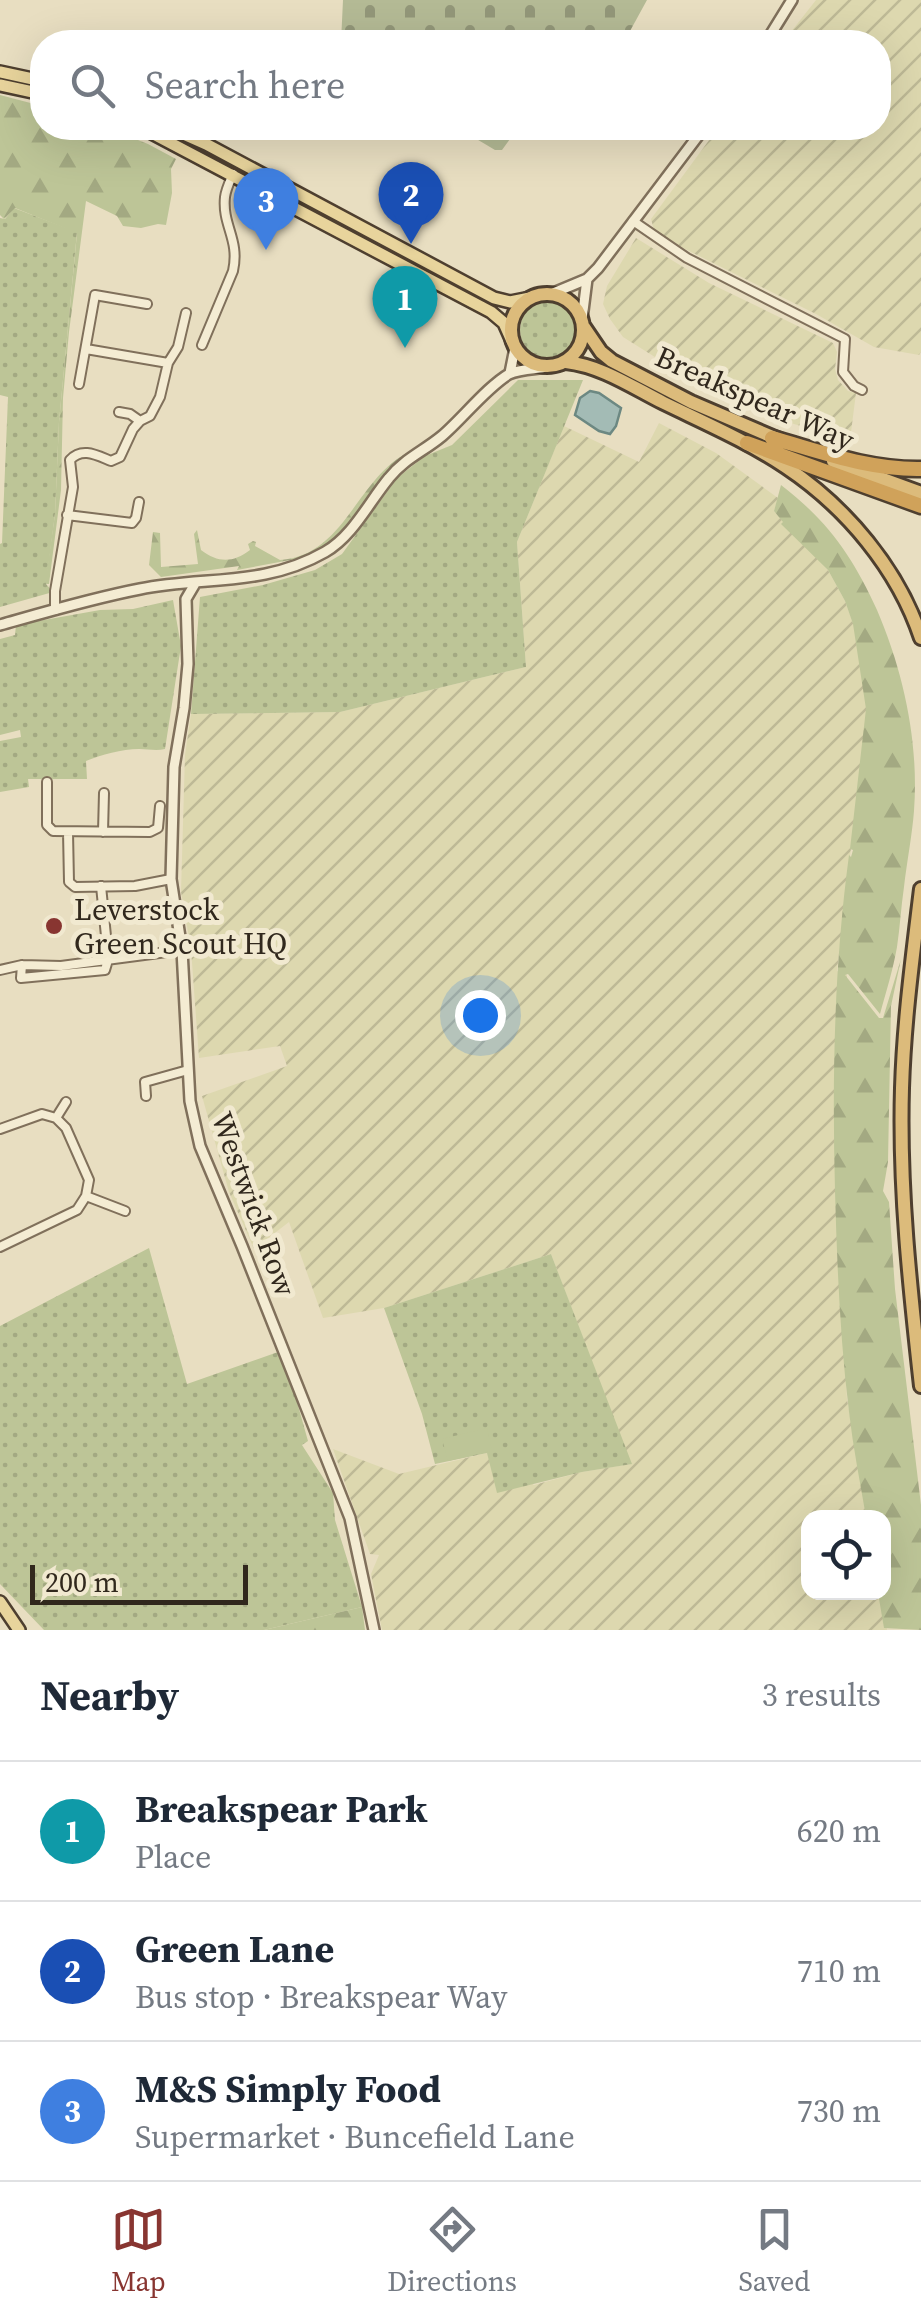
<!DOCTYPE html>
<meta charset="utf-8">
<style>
:root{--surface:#fff;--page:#f6f6f7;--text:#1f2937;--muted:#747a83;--line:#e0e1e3;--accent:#883531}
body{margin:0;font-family:"Source Serif 4",serif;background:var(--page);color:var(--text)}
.controls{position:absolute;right:30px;bottom:30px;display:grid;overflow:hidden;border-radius:20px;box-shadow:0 10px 40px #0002}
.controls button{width:90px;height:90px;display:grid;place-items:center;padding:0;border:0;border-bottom:2px solid var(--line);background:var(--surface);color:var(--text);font:50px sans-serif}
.scale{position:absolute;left:30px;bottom:25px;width:218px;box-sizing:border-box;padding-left:10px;border:5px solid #31281d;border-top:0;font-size:28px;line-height:35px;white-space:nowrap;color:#31281d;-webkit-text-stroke:8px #f1e9d0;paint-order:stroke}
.you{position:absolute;left:480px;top:1015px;width:35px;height:35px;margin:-25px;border:8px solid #fff;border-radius:50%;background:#1a73e8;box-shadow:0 0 0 15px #1a73e833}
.badge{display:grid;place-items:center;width:65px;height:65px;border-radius:50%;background:var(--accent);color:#fff;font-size:32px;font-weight:700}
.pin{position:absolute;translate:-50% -82px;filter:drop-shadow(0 2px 5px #0008)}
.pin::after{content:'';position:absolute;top:52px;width:35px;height:30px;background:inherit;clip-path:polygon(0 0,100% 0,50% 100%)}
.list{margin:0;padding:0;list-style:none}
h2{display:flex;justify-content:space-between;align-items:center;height:130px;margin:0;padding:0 40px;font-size:42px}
h2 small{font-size:32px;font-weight:400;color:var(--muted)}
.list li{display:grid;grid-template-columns:65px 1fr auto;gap:30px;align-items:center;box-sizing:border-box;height:140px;padding:0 40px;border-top:2px solid var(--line)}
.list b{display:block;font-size:38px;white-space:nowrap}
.list p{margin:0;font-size:32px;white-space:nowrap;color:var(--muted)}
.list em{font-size:32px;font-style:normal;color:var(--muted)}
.icon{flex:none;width:55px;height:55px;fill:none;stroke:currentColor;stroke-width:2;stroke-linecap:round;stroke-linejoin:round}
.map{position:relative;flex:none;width:921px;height:1630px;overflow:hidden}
.search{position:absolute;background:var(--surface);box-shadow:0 10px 40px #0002;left:30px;right:30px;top:30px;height:110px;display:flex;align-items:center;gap:25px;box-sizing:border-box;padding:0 35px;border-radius:40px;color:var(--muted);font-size:38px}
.sheet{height:550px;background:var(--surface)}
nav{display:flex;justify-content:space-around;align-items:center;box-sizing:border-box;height:140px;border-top:2px solid var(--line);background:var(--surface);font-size:28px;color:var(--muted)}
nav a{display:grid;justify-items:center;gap:5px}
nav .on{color:var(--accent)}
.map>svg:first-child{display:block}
.farmland{fill:url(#farmland-furrows)}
.green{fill:url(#green-dots)}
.forest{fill:url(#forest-firs)}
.cemetery{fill:url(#cemetery-stones)}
.pitch{fill:#bdc597}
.water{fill:#a3bbb5;stroke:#6c8882;stroke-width:2.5}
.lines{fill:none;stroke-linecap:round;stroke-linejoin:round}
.minor-casing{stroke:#80705b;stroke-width:12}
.tertiary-casing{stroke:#80705b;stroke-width:14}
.primary-casing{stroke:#4e3f2f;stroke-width:16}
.trunk-casing{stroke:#4e3f2f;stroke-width:18}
.motorway-casing{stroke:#4e3f2f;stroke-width:19}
.minor{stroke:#f4ecd3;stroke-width:8}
.tertiary{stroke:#f4ecd3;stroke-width:9}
.primary{stroke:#e8d49c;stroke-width:11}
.trunk{stroke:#dcbb7b;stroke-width:12}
.motorway{stroke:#d0a25a;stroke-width:14}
.poi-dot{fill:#883531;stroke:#f1e9d0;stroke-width:4}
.labels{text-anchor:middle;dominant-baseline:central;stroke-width:10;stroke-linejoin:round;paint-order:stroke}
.street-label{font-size:30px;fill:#31281d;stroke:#f1e9d0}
.poi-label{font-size:30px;fill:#31281d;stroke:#f1e9d0;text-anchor:start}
</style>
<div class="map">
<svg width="921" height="1630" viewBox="0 0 921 1630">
<defs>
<pattern id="farmland-furrows" width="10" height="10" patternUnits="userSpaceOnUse" patternTransform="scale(2.5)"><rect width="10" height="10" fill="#ddd8af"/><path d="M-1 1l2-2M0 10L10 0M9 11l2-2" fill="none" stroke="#beb996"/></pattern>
<pattern id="green-dots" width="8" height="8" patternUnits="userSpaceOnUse" patternTransform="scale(2.5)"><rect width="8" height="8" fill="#bdc597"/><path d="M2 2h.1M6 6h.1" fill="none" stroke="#a3a982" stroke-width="1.8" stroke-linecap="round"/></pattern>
<pattern id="forest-firs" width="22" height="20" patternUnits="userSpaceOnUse" patternTransform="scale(2.5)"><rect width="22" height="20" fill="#bdc597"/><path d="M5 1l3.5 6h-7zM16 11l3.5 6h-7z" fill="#a3a982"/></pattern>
<pattern id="cemetery-stones" width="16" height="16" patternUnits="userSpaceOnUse" patternTransform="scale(2.5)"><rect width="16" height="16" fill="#b4ba95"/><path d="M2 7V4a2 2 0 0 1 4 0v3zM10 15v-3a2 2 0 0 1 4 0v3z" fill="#939779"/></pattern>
</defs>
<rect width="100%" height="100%" fill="#e8dec1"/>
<path class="farmland" d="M 816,0 L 921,0 L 921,352 L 919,355 L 874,347 L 816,314 L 683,248 L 654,230 L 651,219 L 718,128 L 878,128 L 878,42 L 783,42 Z
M 636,238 L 709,283 L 833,343 L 837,352 L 835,369 L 838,380 L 848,391 L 856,393 L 850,440 L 780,420 L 682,374 L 623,337 L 610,319 L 603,304 L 607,286 Z
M 659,423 L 716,453 L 778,498 L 774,511 L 828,570 L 845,601 L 857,634 L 868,699 L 837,971 L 847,975 L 835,1176 L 847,1399 L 867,1517 L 808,1518 L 808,1592 L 881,1593 L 887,1630 L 382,1630 L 371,1574 L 379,1555 L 370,1554 L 333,1449 L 399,1474 L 487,1453 L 534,1485 L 582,1472 L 631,1464 L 551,1254 L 384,1308 L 323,1318 L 289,1222 L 254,1249 L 229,1192 L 202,1096 L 287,1066 L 280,1046 L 199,1058 L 191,949 L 181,892 L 185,755 L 191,714 L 340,712 L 526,667 L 517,542 L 564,426 L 639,462 Z"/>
<path class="green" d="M 258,178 L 486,298 L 483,302 L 256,181 Z
M 14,208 L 77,232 L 59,422 L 55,514 L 46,584 L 53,592 L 0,607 L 0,544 L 2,543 L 8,397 L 0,395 L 0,218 L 5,219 Z
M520 330a29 29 0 1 1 58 0a29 29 0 1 1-58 0Z
M 518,380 L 583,380 L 517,542 L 526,667 L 340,712 L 191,714 L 200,597 L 263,585 L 315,570 L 342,554 L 397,478 L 425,456 L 452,445 Z
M 173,600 L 181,646 L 165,749 C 156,751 148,749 139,749 C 122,749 101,755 86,761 L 87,779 L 28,779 L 29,787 L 0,792 L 0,741 L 21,737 L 20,730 L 0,735 L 0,639 L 15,635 L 16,625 L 100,610 L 133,609 Z
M 149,1248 L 187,1384 L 278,1352 L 288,1370 L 308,1441 L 302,1445 L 333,1493 L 335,1520 L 362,1607 L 264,1630 L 44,1630 L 0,1584 L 0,1326 Z
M 551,1254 L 632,1464 L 582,1472 L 497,1493 L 487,1453 L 435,1464 L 422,1414 L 384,1308 Z"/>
<path class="forest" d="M 0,95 L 42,106 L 42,128 L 108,128 L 148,144 L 176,159 L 171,169 L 172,193 L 166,225 L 158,224 L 141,228 L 123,226 L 117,216 L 86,201 L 69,332 L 63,398 L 61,490 L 49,584 L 46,584 L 46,578 L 55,514 L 59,422 L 77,233 L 15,208 L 4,219 L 0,215 Z
M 409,452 L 385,477 L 350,527 L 331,544 L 312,556 L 237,570 L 239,566 L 161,577 L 149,565 L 153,532 L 160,533 L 161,567 L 198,564 L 194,534 L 197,530 L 201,550 C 218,563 233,563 250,550 L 248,544 L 253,541 L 256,542 L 255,546 L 280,560 C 345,556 357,477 409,452 Z
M 781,485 C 828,521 853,557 877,610 C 904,673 919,743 914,811 C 912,836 907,861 904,887 C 901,907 900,927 897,947 C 893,970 886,992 880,1014 L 848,974 L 845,975 L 879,1018 L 883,1018 L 901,959 L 891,1006 L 888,1162 L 883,1191 L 889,1202 L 895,1289 L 921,1505 L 921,1630 L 884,1628 L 878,1593 L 884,1592 L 884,1518 L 866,1517 C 860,1482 853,1447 849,1412 C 840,1339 837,1264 835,1191 C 832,1078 834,967 849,855 L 851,857 L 853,850 L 850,849 L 866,709 L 853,624 L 845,601 L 828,570 L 781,524 L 783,522 L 774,511 Z
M 362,1607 L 365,1630 L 264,1630 Z"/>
<path class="cemetery" d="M 343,0 L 647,0 L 624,42 L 341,42 Z
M 458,128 L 518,128 L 502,150 L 495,150 Z"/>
<path class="pitch" d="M 487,1428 L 492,1451 L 448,1461 L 442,1439 Z"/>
<path class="water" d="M 590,391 L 599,393 L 621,408 L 616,426 L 610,434 L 599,431 L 575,415 L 580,398 Z"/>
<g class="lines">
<g class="minor-casing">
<path id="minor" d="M 633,221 L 687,258 L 845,339 L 843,372 L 854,386 L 862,390
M 202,345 L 233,271 C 240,239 222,226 225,197 C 226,189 230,181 233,174
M 86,349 L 168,363
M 79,384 L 95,295 L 147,304
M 119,412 L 130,414 L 140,421
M 67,515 L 132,523 L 136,518 L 139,502
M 55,610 L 55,591 L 73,487 L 70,460 C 82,447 96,455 111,461 L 120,457 L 133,429 L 140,421 L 150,416 L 160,397 L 168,363 L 178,347 L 186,313
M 47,782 L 47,825 L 53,831 L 150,832 L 158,828 L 160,806
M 68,832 L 69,882 L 75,887 L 135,886 L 171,879
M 103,832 L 104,793
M 101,886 L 107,946
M 22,965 L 21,978 L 105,970 L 108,960
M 0,970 L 22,965 L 61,966 L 182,950
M 146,1096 L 145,1082 L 188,1070
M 56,1118 L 66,1102
M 0,1129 L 42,1114 L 56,1118 L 66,1128 L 89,1180 L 86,1196 L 77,1210 L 0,1247
M 86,1196 L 125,1211"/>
</g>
<g class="tertiary-casing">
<path id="tertiary" d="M 766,42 L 792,0
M 551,294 L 587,279 L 598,268 L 704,128
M 582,319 L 587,279
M 510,373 L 515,348
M 196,582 L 186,599 L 188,664 L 184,708 L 174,767 L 171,879 L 182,950 L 190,1101 L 200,1146 L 242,1246 L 350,1518 L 374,1630
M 0,625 C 46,612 93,598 140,589 C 205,576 264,587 325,552 C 353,536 369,502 389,478 C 404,459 424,451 442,436 C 462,419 487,387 509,374 C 519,369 535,369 547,367"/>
</g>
<g class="primary-casing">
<path id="primary" d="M 0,72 L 42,81
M 0,85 L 42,94
M 142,128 L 491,312 L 504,323 L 512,341
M 170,128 L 206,144 L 494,298 L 510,302 L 530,298
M 0,1602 L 19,1630"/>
</g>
<g class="trunk-casing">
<path id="trunk" d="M511 330a36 36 0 1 1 72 0a36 36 0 1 1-72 0Z
M 584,327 L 601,352 L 612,361 L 691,402 L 782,441
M 566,362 C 602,366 632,387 664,403 C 705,423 747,441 786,467 C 846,507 898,569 921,638
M 833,461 L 921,493
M 921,889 C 913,955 904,1021 902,1088 C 899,1187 910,1288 921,1386"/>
</g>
<g class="motorway-casing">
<path id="motorway" d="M 772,438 C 822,452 869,470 921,469
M 747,443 L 921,506"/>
</g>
<use href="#minor" class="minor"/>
<use href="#tertiary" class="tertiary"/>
<use href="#primary" class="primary"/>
<use href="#trunk" class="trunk"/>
<use href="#motorway" class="motorway"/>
</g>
<circle class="poi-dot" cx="54" cy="926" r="10"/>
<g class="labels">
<g class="street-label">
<text transform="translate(755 398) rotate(24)">Breakspear Way</text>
<text transform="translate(254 1204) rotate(70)">Westwick Row</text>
</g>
<g class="poi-label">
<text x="74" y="909">Leverstock<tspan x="74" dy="34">Green Scout HQ</tspan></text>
</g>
</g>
</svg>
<div class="controls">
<button><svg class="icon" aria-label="locate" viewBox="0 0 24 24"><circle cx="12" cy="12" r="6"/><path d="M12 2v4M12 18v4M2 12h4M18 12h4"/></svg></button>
</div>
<div class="scale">200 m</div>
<div class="you"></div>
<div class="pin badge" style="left:405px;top:348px;background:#0f9aa8">1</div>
<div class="pin badge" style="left:411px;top:244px;background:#1a4fb4">2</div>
<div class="pin badge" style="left:266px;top:250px;background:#3f7fe0">3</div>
<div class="search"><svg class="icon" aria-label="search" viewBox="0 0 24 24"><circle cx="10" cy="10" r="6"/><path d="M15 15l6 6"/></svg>Search here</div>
</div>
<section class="sheet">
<h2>Nearby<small>3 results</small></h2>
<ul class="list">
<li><span class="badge" style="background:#0f9aa8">1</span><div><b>Breakspear Park</b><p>Place</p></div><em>620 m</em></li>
<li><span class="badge" style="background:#1a4fb4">2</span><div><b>Green Lane</b><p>Bus stop · Breakspear Way</p></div><em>710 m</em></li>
<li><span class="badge" style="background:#3f7fe0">3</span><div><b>M&amp;S Simply Food</b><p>Supermarket · Buncefield Lane</p></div><em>730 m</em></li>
</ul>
</section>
<nav>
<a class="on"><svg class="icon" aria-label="map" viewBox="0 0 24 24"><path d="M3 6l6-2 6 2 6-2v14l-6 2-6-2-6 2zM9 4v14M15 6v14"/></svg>Map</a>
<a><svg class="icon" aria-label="directions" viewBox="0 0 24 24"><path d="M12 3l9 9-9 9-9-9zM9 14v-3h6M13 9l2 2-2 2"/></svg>Directions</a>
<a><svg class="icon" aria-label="saved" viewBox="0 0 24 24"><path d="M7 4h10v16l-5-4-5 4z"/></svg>Saved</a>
</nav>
